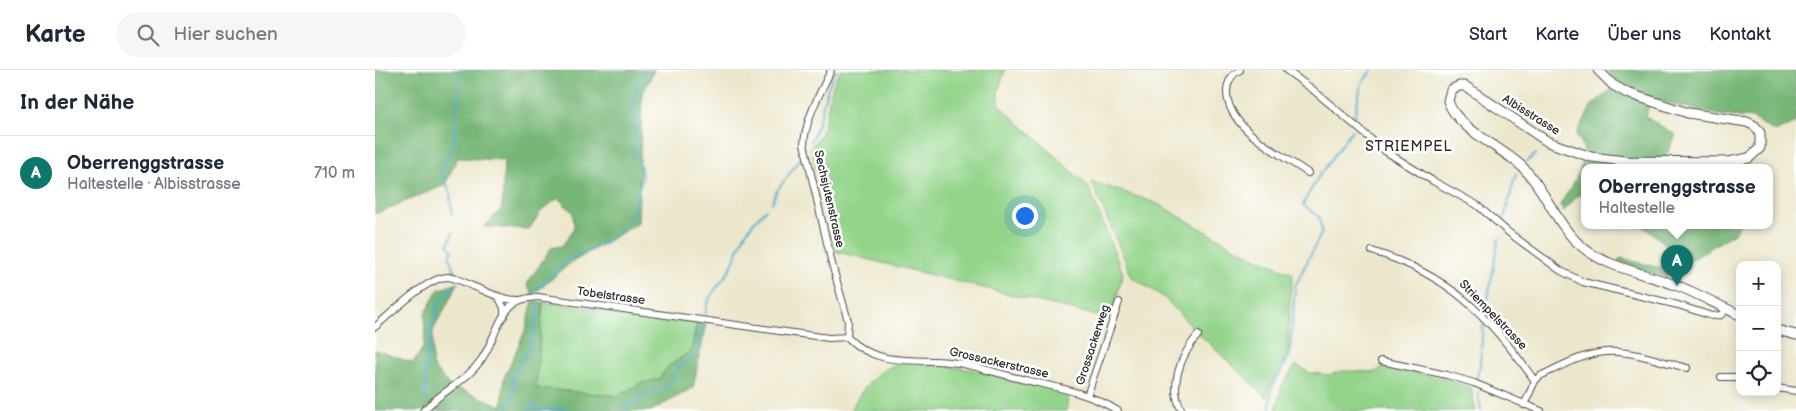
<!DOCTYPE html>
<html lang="de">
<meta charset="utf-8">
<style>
:root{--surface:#fff;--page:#f6f6f7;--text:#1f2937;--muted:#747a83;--line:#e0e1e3;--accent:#0f766e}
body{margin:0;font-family:"Balsamiq Sans",sans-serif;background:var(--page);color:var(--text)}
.controls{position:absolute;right:15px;bottom:15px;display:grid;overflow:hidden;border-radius:10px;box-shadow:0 2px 12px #0003}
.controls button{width:45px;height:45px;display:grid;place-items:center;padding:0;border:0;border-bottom:1px solid var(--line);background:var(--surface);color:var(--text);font:25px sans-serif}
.you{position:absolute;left:649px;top:145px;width:18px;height:18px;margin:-12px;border:4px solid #fff;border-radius:50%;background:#1a73e8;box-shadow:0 0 0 8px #1a73e833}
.badge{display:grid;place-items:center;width:32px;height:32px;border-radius:50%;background:var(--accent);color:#fff;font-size:16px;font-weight:700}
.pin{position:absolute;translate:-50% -41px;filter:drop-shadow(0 1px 2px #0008)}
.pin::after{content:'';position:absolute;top:26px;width:18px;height:15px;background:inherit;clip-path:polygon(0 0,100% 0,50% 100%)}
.popup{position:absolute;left:1206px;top:94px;width:192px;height:65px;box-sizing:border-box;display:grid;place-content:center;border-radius:10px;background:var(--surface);filter:drop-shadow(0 1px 4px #0005);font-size:16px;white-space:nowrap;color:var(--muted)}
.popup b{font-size:19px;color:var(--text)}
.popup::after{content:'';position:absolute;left:50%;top:100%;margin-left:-10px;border:10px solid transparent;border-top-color:var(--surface)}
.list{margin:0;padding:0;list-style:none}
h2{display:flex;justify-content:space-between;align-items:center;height:65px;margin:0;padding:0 20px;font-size:21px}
h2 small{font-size:16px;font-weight:400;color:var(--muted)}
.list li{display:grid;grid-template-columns:32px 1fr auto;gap:15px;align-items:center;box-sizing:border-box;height:75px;padding:0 20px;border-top:1px solid var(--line)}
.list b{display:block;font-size:19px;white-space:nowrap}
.list p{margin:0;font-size:16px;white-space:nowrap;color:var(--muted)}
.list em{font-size:16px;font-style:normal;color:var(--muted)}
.icon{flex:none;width:28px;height:28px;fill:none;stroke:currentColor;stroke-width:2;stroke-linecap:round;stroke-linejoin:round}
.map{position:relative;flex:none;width:1421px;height:341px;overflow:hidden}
header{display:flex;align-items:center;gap:30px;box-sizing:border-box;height:70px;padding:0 25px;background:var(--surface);border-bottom:1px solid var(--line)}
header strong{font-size:24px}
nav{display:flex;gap:28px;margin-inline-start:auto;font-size:18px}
.search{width:350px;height:45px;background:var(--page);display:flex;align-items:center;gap:12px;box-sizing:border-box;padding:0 18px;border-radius:28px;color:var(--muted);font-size:19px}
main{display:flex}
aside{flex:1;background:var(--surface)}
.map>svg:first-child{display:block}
.green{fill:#93d48a;stroke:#5f805a}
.forest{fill:#76b676;stroke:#507050}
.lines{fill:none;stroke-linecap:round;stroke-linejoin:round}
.stream{stroke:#50abce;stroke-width:2}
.minor-casing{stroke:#484743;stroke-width:8}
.secondary-casing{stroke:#484743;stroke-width:11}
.minor{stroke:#fff;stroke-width:6}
.secondary{stroke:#fff;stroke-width:9}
.labels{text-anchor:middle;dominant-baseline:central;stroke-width:5;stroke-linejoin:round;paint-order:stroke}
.street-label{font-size:12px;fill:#2b2b2b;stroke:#fff}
.neighbourhood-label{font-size:14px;letter-spacing:1px;fill:#2b2b2b;stroke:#fff}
</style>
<header>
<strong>Karte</strong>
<div class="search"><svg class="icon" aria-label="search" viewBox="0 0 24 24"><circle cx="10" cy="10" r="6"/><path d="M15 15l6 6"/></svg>Hier suchen</div>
<nav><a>Start</a><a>Karte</a><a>Über uns</a><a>Kontakt</a></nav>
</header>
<main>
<aside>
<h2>In der Nähe<small></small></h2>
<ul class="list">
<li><span class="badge">A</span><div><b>Oberrenggstrasse</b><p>Haltestelle · Albisstrasse</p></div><em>710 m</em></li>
</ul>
</aside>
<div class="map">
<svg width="1421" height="341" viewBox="0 0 1421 341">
<rect width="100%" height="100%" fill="#fff"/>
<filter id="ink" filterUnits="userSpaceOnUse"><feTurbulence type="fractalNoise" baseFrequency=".02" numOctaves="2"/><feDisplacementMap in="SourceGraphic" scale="10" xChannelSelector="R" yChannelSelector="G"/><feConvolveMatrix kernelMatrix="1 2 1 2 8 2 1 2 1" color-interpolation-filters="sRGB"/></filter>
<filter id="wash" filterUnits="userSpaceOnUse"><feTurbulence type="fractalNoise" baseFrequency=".0096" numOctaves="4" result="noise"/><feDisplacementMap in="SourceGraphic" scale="20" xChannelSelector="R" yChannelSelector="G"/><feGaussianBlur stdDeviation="1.12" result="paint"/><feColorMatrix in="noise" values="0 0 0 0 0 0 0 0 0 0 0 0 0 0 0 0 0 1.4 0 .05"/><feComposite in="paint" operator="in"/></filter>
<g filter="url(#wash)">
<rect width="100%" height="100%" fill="#ece7cc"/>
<path class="green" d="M 466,0 L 630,0 L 623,22 L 625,36 L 713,116 L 748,204 L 735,249 L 459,181 L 436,78 C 440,72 446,65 448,58 C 454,38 454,17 466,0 Z
M 719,112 L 781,133 L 860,178 L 918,204 L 915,226 L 913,284 L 894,318 L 891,327 L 815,255 L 790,228 L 757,207 L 717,113 Z
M 168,232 L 322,253 L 316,281 L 293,297 L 284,309 L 266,313 L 243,326 L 160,318 Z
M 531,292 C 587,294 640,310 694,324 L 691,341 L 476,341 C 486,318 505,296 531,292 Z
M 921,295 L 935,303 L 955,305 L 967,301 L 1000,302 L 1009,297 L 1067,308 L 1096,318 L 1101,341 L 901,341 L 907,316 Z"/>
<path class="forest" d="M 0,0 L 279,0 L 267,25 L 263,153 L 194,194 L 158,225 L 152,214 L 176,178 L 187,176 L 199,159 L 198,143 L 183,128 L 167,140 L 154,159 L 109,157 L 127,138 L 129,90 L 82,88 L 70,115 L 0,144 Z
M 1232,0 L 1421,0 L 1421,52 L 1400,62 L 1377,48 L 1344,45 L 1275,29 L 1271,47 L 1301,65 L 1286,96 L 1315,97 L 1210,97 L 1209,128 L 1204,124 L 1189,141 L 1185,135 C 1196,116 1221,85 1201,65 L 1217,35 L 1244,13 Z
M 1266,155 L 1365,155 L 1359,163 L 1290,207 L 1242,191 L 1246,188 L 1285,198 L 1299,180 Z
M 83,213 L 58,261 L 57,296 L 74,315 L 127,336 L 129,308 L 150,261 L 158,231 L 168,232 L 161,318 L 243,326 L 266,313 L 284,309 L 293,297 L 316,281 L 322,253 L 331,254 L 318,318 L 276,341 L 0,341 L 0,280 L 38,293 L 49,276 L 50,244 L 63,220 Z"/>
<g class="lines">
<path class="stream" d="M 979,51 C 979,46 985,18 987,13 C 990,8 994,5 997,0
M 436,71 C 448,49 448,20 462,0
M 1150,93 L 1161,84
M 948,101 L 977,60
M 397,133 L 401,122 L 428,85
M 77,145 L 75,122 L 66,100 L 79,73 L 85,5 L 83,0
M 1128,153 L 1141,103
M 78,163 L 73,174 L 77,181 L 74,186 L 80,204
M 161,220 L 192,189 L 230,173 L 254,152 L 267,109 L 266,97 L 258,83 L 261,63 L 260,21 L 271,0
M 1110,244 L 1124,168
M 330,245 C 333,222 345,217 355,199 C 362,187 365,170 373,160 C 378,152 385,146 391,139
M 1101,310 L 1105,295 L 1108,255
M 1103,322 L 1106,341
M 51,330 L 51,292 C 55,286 56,263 55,255 L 61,248 L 63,233 L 80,215
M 895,340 L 896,319 L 915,285 L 920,216 L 947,162 L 944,147 L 928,135 L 931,128 L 946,103
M 133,341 L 132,333 L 137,330 L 139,314 L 136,307 C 154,287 160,261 164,234
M 153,341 L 158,335 L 166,340 L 191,338 L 194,341
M 210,341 L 225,341
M 249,341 L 255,333 L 265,331 L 267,324 L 277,323 L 278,321 L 288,321 C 293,314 297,307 302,300 C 307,293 320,287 327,278 L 322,267 L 328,262 L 329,255"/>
</g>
</g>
<g filter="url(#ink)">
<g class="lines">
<g class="minor-casing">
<path id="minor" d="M 456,0 C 445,24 431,47 429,74 L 457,194 L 473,251 L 472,267
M 865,0 C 857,4 852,12 852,22 C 852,59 906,84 933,103
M 911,0 L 937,19 L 1010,81 L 1058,111 L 1102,135 L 1133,162 L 1186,201 L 1208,212 L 1303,235 L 1337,246 L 1346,245 L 1351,239
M 997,181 C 1075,205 1114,246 1160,311
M 123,226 L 129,238 L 129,246
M 0,257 C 17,243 52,207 73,207 C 81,208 89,212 95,215 C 111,221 126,230 143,230
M 472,267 C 503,299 543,287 583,293 C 604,297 626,304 646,309 C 679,317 714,322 743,341
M 1006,291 L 1072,305 L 1099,313 L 1166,341
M 1346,307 L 1365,307
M 1402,318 L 1421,321
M 712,326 L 744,232
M 1149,335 L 1160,311 L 1165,306 C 1186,296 1208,284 1231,282 C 1257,280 1287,292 1312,298
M 48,341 C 65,322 91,312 106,290 C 118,274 122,249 137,235 C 144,229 153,228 163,227 L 454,268 L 472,267
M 807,341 C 793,316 806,285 823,265"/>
</g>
<g class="secondary-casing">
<path id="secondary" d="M 1223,0 L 1238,15 L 1252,23 L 1313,43 L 1372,52 L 1380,56 L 1385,63 L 1385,78 L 1374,88 L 1353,92 L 1250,91 L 1216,87 L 1173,72 L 1090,16 L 1084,16 L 1076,20 L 1073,31 C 1081,57 1123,76 1143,93 C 1169,115 1179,152 1205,175 C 1230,198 1271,203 1303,216 C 1324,224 1344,236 1365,245
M 1402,260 L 1421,265"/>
</g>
<use href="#minor" class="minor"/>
<use href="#secondary" class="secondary"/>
</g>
</g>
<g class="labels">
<g class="street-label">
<text transform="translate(1156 45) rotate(32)">Albisstrasse</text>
<text transform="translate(454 129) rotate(77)">Sechsjutenstrasse</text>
<text transform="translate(236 226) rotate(8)">Tobelstrasse</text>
<text transform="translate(1118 245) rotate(46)">Striempelstrasse</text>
<text transform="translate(718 275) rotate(-72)">Grossackerweg</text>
<text transform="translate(624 293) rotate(13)">Grossackerstrasse</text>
</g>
<g class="neighbourhood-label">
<text x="1034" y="76">STRIEMPEL</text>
</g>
</g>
</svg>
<div class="controls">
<button>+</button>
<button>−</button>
<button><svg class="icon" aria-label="locate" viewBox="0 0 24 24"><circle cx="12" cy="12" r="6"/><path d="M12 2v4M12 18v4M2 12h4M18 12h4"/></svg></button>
</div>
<div class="you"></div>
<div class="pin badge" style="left:1302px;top:216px">A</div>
<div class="popup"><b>Oberrenggstrasse</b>Haltestelle</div>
</div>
</main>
